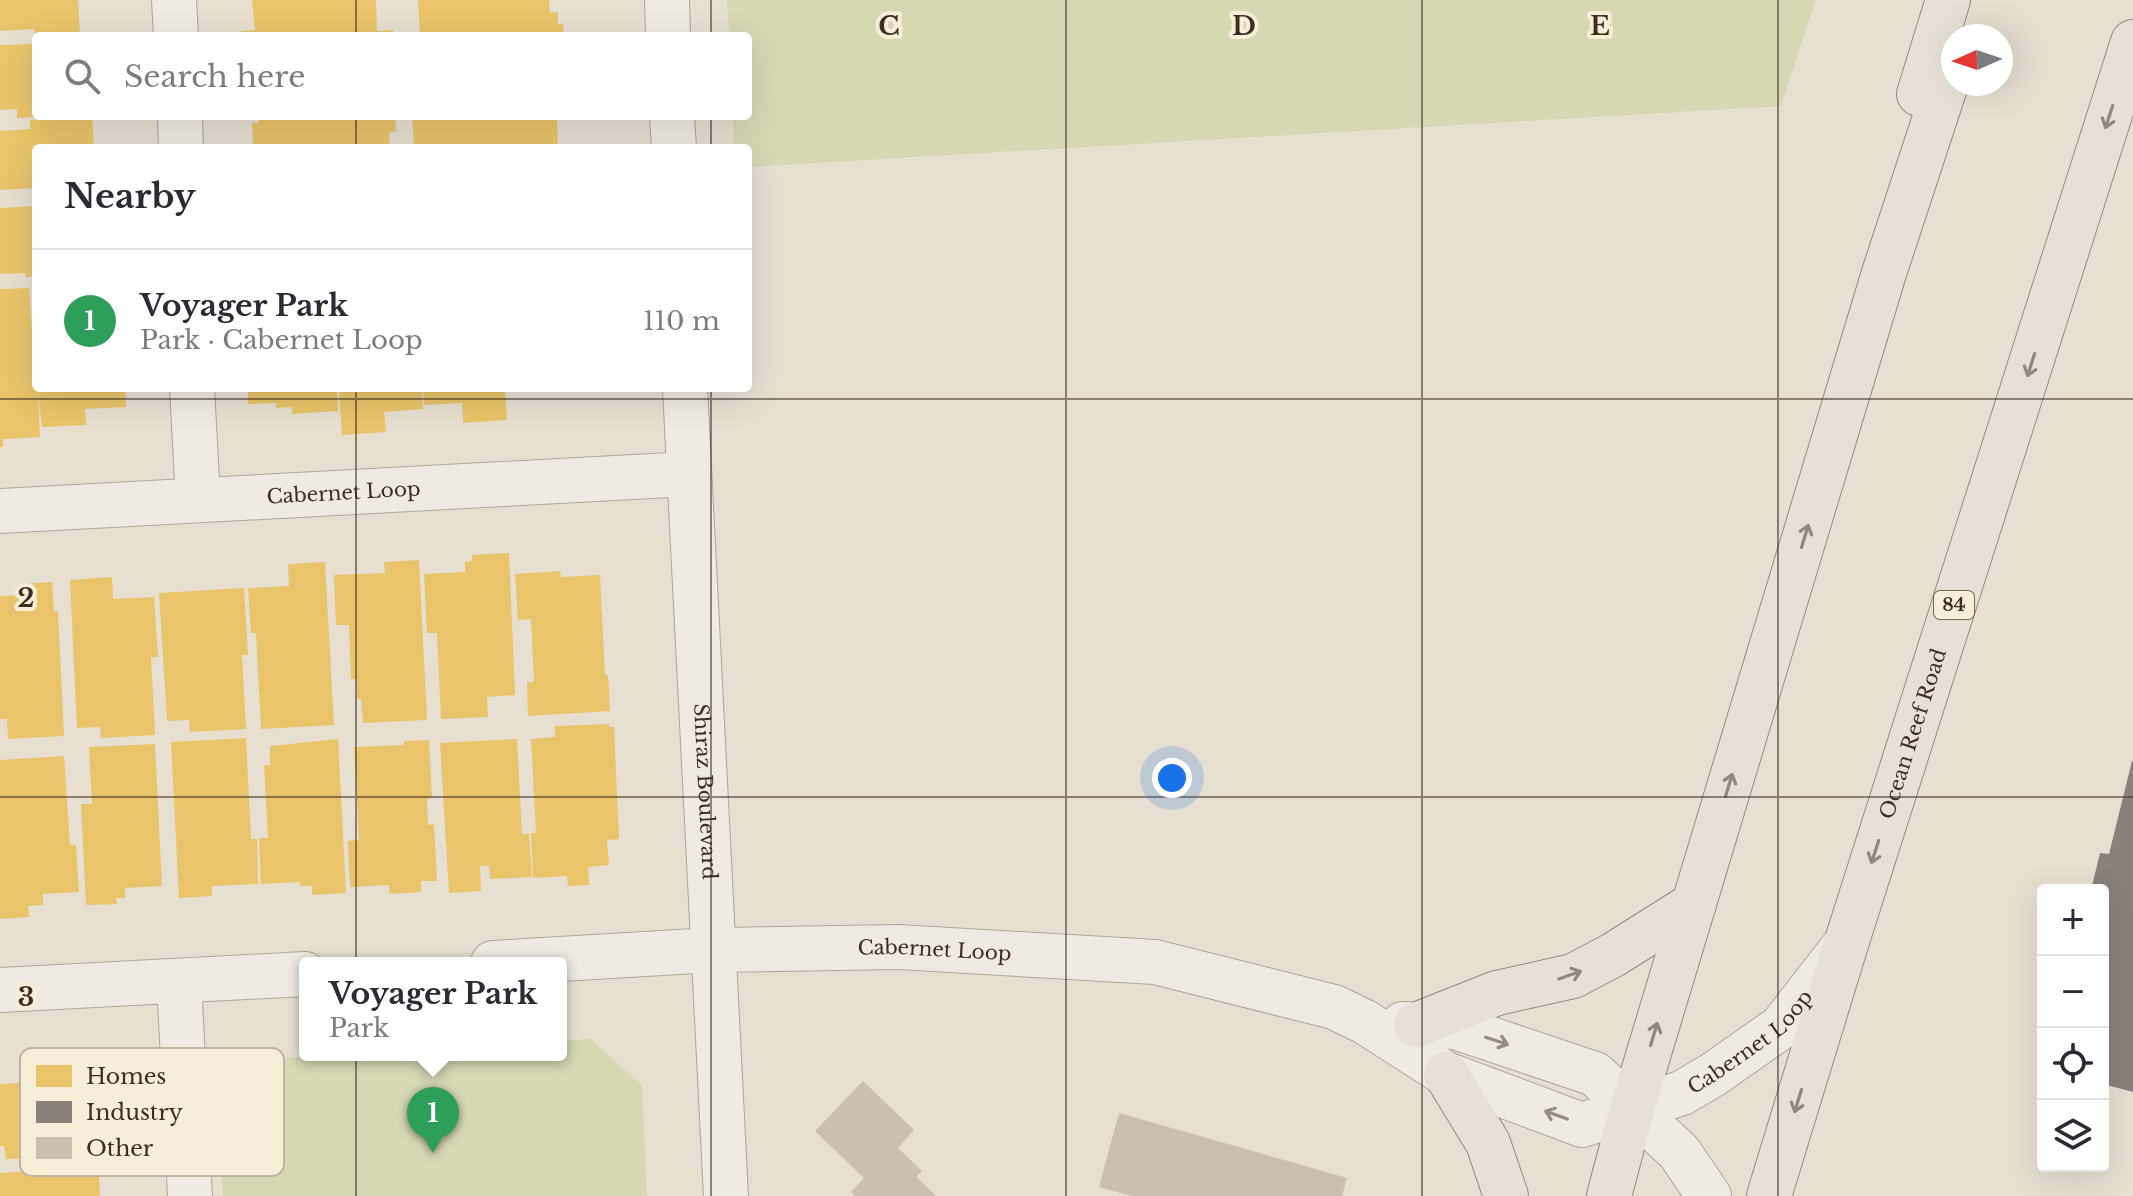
<!DOCTYPE html>
<meta charset="utf-8">
<style>
:root{--surface:#fff;--page:#f2f2f3;--text:#2b2b33;--muted:#7c7c81;--line:#e1e1e2;--accent:#b45309}
body{margin:0;font-family:"Libre Baskerville",serif;background:var(--page);color:var(--text)}
.controls{position:absolute;right:24px;bottom:24px;display:grid;overflow:hidden;border-radius:8px;box-shadow:0 8px 32px #0002}
.controls button{width:72px;height:72px;display:grid;place-items:center;padding:0;border:0;border-bottom:2px solid var(--line);background:var(--surface);color:var(--text);font:40px sans-serif}
.compass{position:absolute;left:1941px;top:24px;width:72px;height:72px;border-radius:50%;background:var(--surface);box-shadow:0 8px 32px #0002;rotate:267deg}
.you{position:absolute;left:1172px;top:778px;width:28px;height:28px;margin:-20px;border:6px solid #fff;border-radius:50%;background:#1a73e8;box-shadow:0 0 0 12px #1a73e833}
.badge{display:grid;place-items:center;width:52px;height:52px;border-radius:50%;background:var(--accent);color:#fff;font-size:26px;font-weight:700}
.pin{position:absolute;translate:-50% -66px;filter:drop-shadow(0 2px 4px #0008)}
.pin::after{content:'';position:absolute;top:42px;width:28px;height:24px;background:inherit;clip-path:polygon(0 0,100% 0,50% 100%)}
.popup{position:absolute;left:299px;top:957px;width:268px;height:104px;box-sizing:border-box;display:grid;place-content:center;border-radius:8px;background:var(--surface);filter:drop-shadow(0 2px 6px #0005);font-size:26px;white-space:nowrap;color:var(--muted)}
.popup b{font-size:30px;color:var(--text)}
.popup::after{content:'';position:absolute;left:50%;top:100%;margin-left:-16px;border:16px solid transparent;border-top-color:var(--surface)}
.list{margin:0;padding:0;list-style:none}
h2{display:flex;justify-content:space-between;align-items:center;height:104px;margin:0;padding:0 32px;font-size:34px}
h2 small{font-size:26px;font-weight:400;color:var(--muted)}
.list li{display:grid;grid-template-columns:52px 1fr auto;gap:24px;align-items:center;box-sizing:border-box;height:144px;padding:0 32px;border-top:2px solid var(--line)}
.list b{display:block;font-size:30px;white-space:nowrap}
.list p{margin:0;font-size:26px;white-space:nowrap;color:var(--muted)}
.list em{font-size:26px;font-style:normal;color:var(--muted)}
.icon{flex:none;width:44px;height:44px;fill:none;stroke:currentColor;stroke-width:2;stroke-linecap:round;stroke-linejoin:round}
.map{position:relative;flex:none;width:2133px;height:1196px;overflow:hidden}
.search{position:absolute;background:var(--surface);box-shadow:0 8px 32px #0002;left:32px;top:32px;width:720px;height:88px;display:flex;align-items:center;gap:20px;box-sizing:border-box;padding:0 28px;border-radius:8px;color:var(--muted);font-size:30px}
.panel{position:absolute;background:var(--surface);box-shadow:0 8px 32px #0002;left:32px;top:144px;width:720px;height:248px;border-radius:8px}
.map>svg:first-child{display:block}
.green{fill:#d6d7b3}
.homes{fill:#e9c46a}
.industry{fill:#8a817c}
.building{fill:#cbbfb2}
.lines{fill:none;stroke-linecap:round;stroke-linejoin:round}
.minor-casing{stroke:#ada599;stroke-width:46}
.primary-casing{stroke:#928b80;stroke-width:46}
.minor{stroke:#efebe3;stroke-width:44}
.primary{stroke:#e6e1d4;stroke-width:44}
.oneway{stroke:#92887a}
.oneway2{stroke:#968c82}
.grid{fill:none;stroke:#3d2e20;stroke-width:2;stroke-opacity:0.55}
.labels{text-anchor:middle;dominant-baseline:central;stroke-width:8;stroke-linejoin:round;paint-order:stroke}
.shield{fill:#f7eed8;stroke:#756857;stroke-width:2}
.shield-label{font-size:18px;font-weight:bold;fill:#3d2e20}
.street-label{font-size:20px;fill:#3d2e20;stroke:#f7eed8}
.key{fill:#f7eed8;stroke:#bfb4a1;stroke-width:2}
.key-label{font-size:22px;fill:#3d2e20}
.grid-label{font-size:26px;text-anchor:middle;font-weight:bold;fill:#3d2e20;stroke:#f7eed8;stroke-width:8;stroke-linejoin:round;paint-order:stroke}
</style>
<div class="map">
<svg width="2133" height="1196" viewBox="0 0 2133 1196">
<rect width="100%" height="100%" fill="#e7e0d1"/>
<path class="green" d="M 727,0 L 1816,0 L 1781,106 L 748,167 L 748,148 L 734,148 L 733,116 L 748,116 L 748,36 L 729,36 Z
M 591,1039 L 642,1085 L 647,1196 L 223,1196 L 218,1109 L 260,1059 L 331,1055 L 561,1055 L 561,1041 Z"/>
<path class="homes" d="M 0,0 L 78,0 L 80,34 L 35,36 L 34,29 L 0,31 Z
M 252,0 L 376,0 L 377,31 L 393,30 L 394,36 L 241,36 L 241,31 L 255,30 Z
M 418,0 L 549,0 L 550,13 L 558,12 L 558,24 L 563,24 L 564,36 L 420,36 Z
M 36,44 L 36,117 L 17,118 L 17,109 L 0,110 L 0,45 Z
M 258,116 L 395,116 L 396,131 L 389,133 L 390,148 L 253,148 L 252,123 L 259,123 Z
M 412,116 L 566,116 L 566,118 L 557,119 L 558,148 L 414,148 Z
M 92,117 L 94,147 L 36,148 L 36,188 L 0,190 L 0,131 L 30,129 L 30,120 Z
M 36,206 L 36,276 L 26,277 L 25,273 L 0,274 L 0,208 Z
M 29,288 L 36,388 L 125,388 L 126,407 L 85,409 L 86,425 L 42,427 L 38,395 L 40,437 L 3,439 L 3,447 L 0,447 L 0,289 Z
M 248,388 L 337,388 L 338,411 L 292,414 L 292,407 L 276,408 L 276,403 L 248,404 Z
M 339,388 L 422,388 L 423,409 L 384,412 L 386,432 L 342,435 Z
M 423,388 L 505,388 L 507,420 L 463,423 L 462,403 L 424,405 Z
M 555,388 L 592,388 L 592,390 L 555,392 Z
M 509,553 L 515,695 L 487,697 L 488,717 L 441,719 L 437,633 L 427,633 L 424,574 L 465,572 L 465,562 L 472,561 L 472,555 Z
M 419,560 L 427,720 L 363,723 L 361,699 L 357,699 L 356,679 L 351,679 L 349,625 L 336,625 L 334,575 L 385,573 L 384,562 Z
M 325,562 L 334,725 L 261,729 L 256,633 L 251,633 L 248,588 L 289,586 L 288,564 Z
M 560,571 L 561,577 L 600,575 L 605,675 L 608,675 L 610,711 L 528,716 L 527,682 L 534,682 L 531,619 L 518,620 L 515,574 Z
M 112,577 L 113,599 L 154,597 L 158,657 L 151,657 L 155,735 L 101,738 L 100,727 L 77,728 L 70,580 Z
M 52,582 L 54,611 L 58,611 L 64,736 L 8,739 L 7,719 L 0,719 L 0,596 L 22,595 L 22,584 Z
M 244,588 L 248,655 L 242,655 L 246,729 L 190,732 L 189,720 L 167,721 L 159,593 Z
M 609,724 L 609,727 L 614,727 L 619,839 L 607,840 L 609,865 L 588,867 L 589,885 L 568,886 L 567,876 L 533,878 L 531,833 L 536,833 L 531,739 L 555,737 L 555,726 Z
M 246,738 L 251,839 L 257,839 L 258,884 L 212,886 L 212,896 L 179,898 L 171,742 Z
M 338,739 L 346,893 L 312,895 L 312,886 L 300,886 L 300,882 L 261,884 L 259,838 L 268,838 L 264,765 L 270,765 L 270,746 Z
M 517,739 L 522,834 L 529,834 L 532,877 L 490,879 L 489,866 L 480,866 L 481,891 L 449,893 L 440,743 Z
M 429,740 L 432,798 L 427,799 L 428,825 L 434,824 L 437,881 L 421,881 L 421,892 L 389,894 L 389,885 L 350,887 L 348,841 L 359,840 L 354,747 L 404,745 L 404,741 Z
M 155,744 L 162,886 L 125,888 L 125,898 L 116,898 L 117,904 L 86,905 L 81,804 L 92,804 L 89,747 Z
M 64,756 L 70,845 L 76,845 L 79,892 L 43,894 L 43,905 L 28,906 L 29,917 L 0,919 L 0,760 Z
M 70,1080 L 72,1114 L 64,1114 L 65,1130 L 76,1130 L 78,1163 L 32,1166 L 32,1158 L 6,1159 L 4,1146 L 0,1146 L 0,1084 Z
M 95,1167 L 95,1176 L 99,1176 L 100,1196 L 0,1196 L 0,1173 Z"/>
<path class="industry" d="M 2132,761 L 2133,761 L 2133,1092 L 2103,1084 L 2103,890 L 2091,890 L 2100,853 L 2109,854 Z"/>
<path class="building" d="M 863,1081 L 914,1130 L 898,1148 L 922,1171 L 916,1177 L 936,1196 L 855,1196 L 851,1192 L 864,1178 L 815,1131 Z
M 1119,1113 L 1347,1178 L 1342,1196 L 1132,1196 L 1099,1187 Z"/>
<g class="lines">
<g class="minor-casing">
<g id="minor">
<path d="M 174,0 L 176,36"/>
<path d="M 667,0 L 668,36"/>
<path d="M 180,116 L 181,148"/>
<path d="M 672,116 L 674,148"/>
<path d="M 192,388 L 198,499"/>
<path id="s1" d="M 685,388 L 726,1196"/>
<path id="s2" d="M 0,511 L 689,474"/>
<path id="s3" d="M 493,963 L 712,950 L 899,947 L 1155,962 L 1334,1007 L 1365,1022 L 1446,1074 L 1582,1125 L 1682,1093 L 1714,1074 L 1781,1027 L 1844,946"/>
<path d="M 179,981 L 190,1196"/>
<path d="M 0,990 L 305,974"/>
<path d="M 1403,1024 L 1455,1027 L 1595,1074 L 1679,1152 L 1709,1196"/>
</g>
</g>
<g class="primary-casing">
<g id="primary">
<path d="M 1919,94 L 1948,0"/>
<path d="M 1416,1025 L 1497,993 L 1573,976 L 1613,955 L 1694,904"/>
<path d="M 1446,1074 L 1488,1143 L 1506,1196"/>
<path d="M 1609,1196 L 1632,1109 L 1884,273 L 1953,63"/>
<path id="s4" d="M 1769,1196 L 1846,944 L 2133,42"/>
</g>
</g>
<use href="#minor" class="minor"/>
<use href="#primary" class="primary"/>
</g>
<defs><path id="oneway-shaft" d="M-6 0H5M1.5-3L5.5 0L1.5 3" fill="none" stroke-width="1.6" stroke-linecap="round" stroke-linejoin="round" transform="scale(2)"/></defs>
<g class="oneway">
<use href="#oneway-shaft" transform="translate(2109 117) rotate(108)"/>
<use href="#oneway-shaft" transform="translate(2031 365) rotate(108)"/>
<use href="#oneway-shaft" transform="translate(1805 536) rotate(-73)"/>
<use href="#oneway-shaft" transform="translate(1729 785) rotate(-73)"/>
<use href="#oneway-shaft" transform="translate(1875 852) rotate(108)"/>
<use href="#oneway-shaft" transform="translate(1570 975) rotate(-19)"/>
<use href="#oneway-shaft" transform="translate(1654 1034) rotate(-73)"/>
<use href="#oneway-shaft" transform="translate(1798 1101) rotate(107)"/>
</g>
<g class="oneway2">
<use href="#oneway-shaft" transform="translate(1497 1041) rotate(18)"/>
<use href="#oneway-shaft" transform="translate(1556 1115) rotate(-160)"/>
</g>
<path class="grid" d="M 356,0 L 356,36M 711,0 L 711,36M 1066,0 L 1066,1196M 1422,0 L 1422,1196M 1778,0 L 1778,1196M 356,116 L 356,148M 711,116 L 711,148M 356,388 L 356,1196M 711,388 L 711,1196M 0,399 L 2133,399M 0,797 L 2133,797"/>
<g class="labels">
<rect class="shield" x="1934" y="591" width="40" height="28" rx="6"/>
<g class="shield-label">
<text x="1954" y="605">84</text>
</g>
<g class="street-label">
<text stroke="none"><textPath href="#s2" startOffset="344">Cabernet Loop</textPath></text>
<text stroke="none"><textPath href="#s4" startOffset="484">Ocean Reef Road</textPath></text>
<text stroke="none"><textPath href="#s1" startOffset="404">Shiraz Boulevard</textPath></text>
<text stroke="none"><textPath href="#s3" startOffset="442">Cabernet Loop</textPath></text>
<text stroke="none"><textPath href="#s3" startOffset="1314">Cabernet Loop</textPath></text>
</g>
</g>
<rect x="20" y="1048" width="264" height="128" rx="12" class="key"/>
<rect x="36" y="1065" width="36" height="22" fill="#e9c46a"/>
<rect x="36" y="1101" width="36" height="22" fill="#8a817c"/>
<rect x="36" y="1137" width="36" height="22" fill="#cbbfb2"/>
<g class="key-label">
<text x="86" y="1084">Homes</text>
<text x="86" y="1120">Industry</text>
<text x="86" y="1156">Other</text>
</g>
<g class="grid-label">
<text x="889" y="35">C</text>
<text x="1244" y="35">D</text>
<text x="1600" y="35">E</text>
<text x="26" y="607">2</text>
<text x="26" y="1006">3</text>
</g>
</svg>
<div class="controls">
<button>+</button>
<button>−</button>
<button><svg class="icon" aria-label="locate" viewBox="0 0 24 24"><circle cx="12" cy="12" r="6"/><path d="M12 2v4M12 18v4M2 12h4M18 12h4"/></svg></button>
<button><svg class="icon" aria-label="layers" viewBox="0 0 24 24"><path d="M12 4l9 5-9 5-9-5zM3 14l9 5 9-5"/></svg></button>
</div>
<svg class="compass" viewBox="-18 -18 36 36"><path d="M0-13l5 13h-10z" fill="#e53935"/><path d="M0 13l5-13h-10z" fill="#7c7c81"/></svg>
<div class="you"></div>
<div class="pin badge" style="left:433px;top:1153px;background:#2e9e5b">1</div>
<div class="popup"><b>Voyager Park</b>Park</div>
<div class="search"><svg class="icon" aria-label="search" viewBox="0 0 24 24"><circle cx="10" cy="10" r="6"/><path d="M15 15l6 6"/></svg>Search here</div>
<section class="panel">
<h2>Nearby<small></small></h2>
<ul class="list">
<li><span class="badge" style="background:#2e9e5b">1</span><div><b>Voyager Park</b><p>Park · Cabernet Loop</p></div><em>110 m</em></li>
</ul>
</section>
</div>
